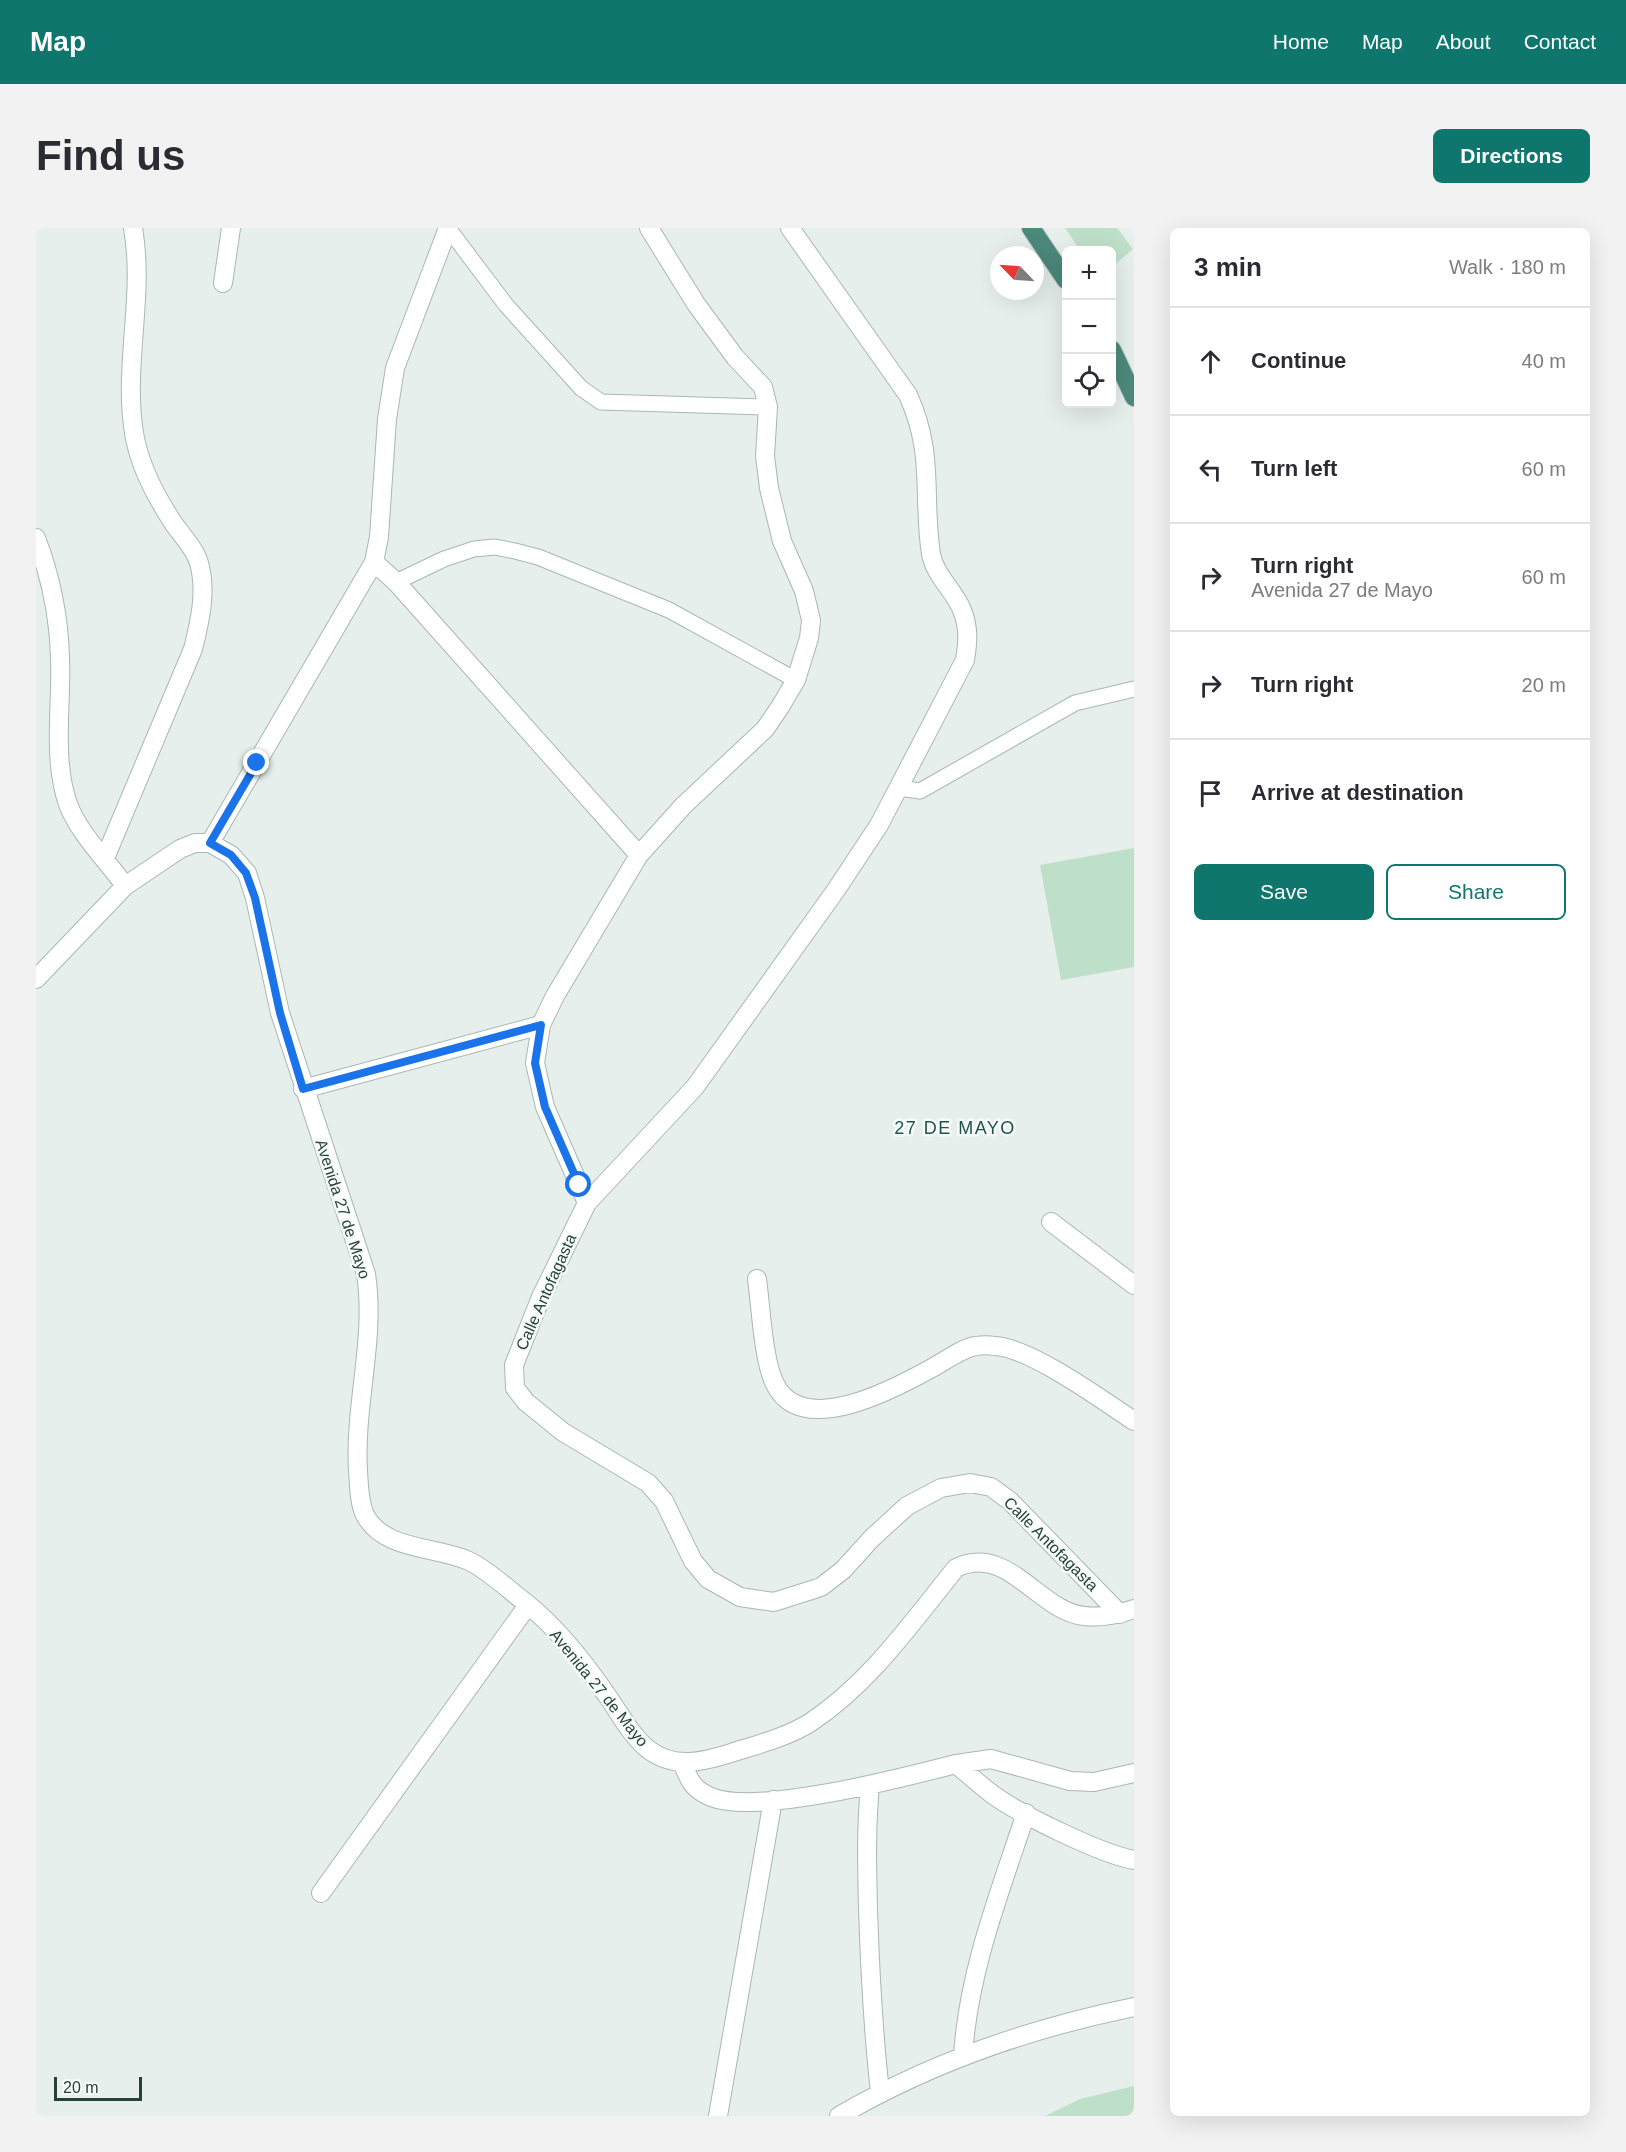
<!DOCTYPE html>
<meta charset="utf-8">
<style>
:root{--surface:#fff;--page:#f2f2f3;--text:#2b2b33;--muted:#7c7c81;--line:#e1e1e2;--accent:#0f766e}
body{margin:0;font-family:Arial,sans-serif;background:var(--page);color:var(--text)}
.controls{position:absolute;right:18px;top:18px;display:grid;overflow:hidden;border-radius:9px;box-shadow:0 6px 24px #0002}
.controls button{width:54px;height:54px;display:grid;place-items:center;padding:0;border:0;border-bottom:2px solid var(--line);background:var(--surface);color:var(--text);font:30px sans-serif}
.compass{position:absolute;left:954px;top:18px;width:54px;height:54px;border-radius:50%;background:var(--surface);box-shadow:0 6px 24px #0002;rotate:295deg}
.scale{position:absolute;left:18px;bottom:15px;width:88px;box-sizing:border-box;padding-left:6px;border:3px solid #24423a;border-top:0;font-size:16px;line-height:21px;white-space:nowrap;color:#24423a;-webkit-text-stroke:4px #f7fbf9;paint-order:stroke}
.stop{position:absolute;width:18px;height:18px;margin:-14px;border:4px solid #1a73e8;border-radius:50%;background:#fff}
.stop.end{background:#1a73e8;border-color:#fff;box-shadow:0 2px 6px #0008}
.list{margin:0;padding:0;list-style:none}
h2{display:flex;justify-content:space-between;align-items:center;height:78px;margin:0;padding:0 24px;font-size:26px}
h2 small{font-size:20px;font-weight:400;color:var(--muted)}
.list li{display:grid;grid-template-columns:39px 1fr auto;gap:18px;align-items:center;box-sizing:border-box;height:108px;padding:0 24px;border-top:2px solid var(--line)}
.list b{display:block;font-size:22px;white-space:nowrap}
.list p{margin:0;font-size:20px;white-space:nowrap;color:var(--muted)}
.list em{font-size:20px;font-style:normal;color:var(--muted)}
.actions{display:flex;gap:12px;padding:18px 24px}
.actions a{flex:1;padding:14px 0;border:2px solid var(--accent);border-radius:9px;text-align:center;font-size:21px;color:var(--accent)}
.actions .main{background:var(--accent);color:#fff}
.icon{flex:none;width:33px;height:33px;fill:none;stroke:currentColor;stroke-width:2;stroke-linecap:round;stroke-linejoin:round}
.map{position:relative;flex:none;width:1098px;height:1888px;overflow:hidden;border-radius:9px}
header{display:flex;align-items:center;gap:36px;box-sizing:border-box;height:84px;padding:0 30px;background:var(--accent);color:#fff}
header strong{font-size:28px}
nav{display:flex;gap:33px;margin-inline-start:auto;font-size:21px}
.intro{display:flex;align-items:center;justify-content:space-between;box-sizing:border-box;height:144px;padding:0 36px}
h1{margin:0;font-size:42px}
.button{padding:15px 27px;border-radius:9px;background:var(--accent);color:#fff;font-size:21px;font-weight:700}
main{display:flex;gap:36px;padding:0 36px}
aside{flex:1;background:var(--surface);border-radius:9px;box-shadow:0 6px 24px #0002}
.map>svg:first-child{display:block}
.green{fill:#bfe0c8}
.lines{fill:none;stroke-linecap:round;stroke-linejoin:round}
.service-casing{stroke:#a8b8b2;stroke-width:17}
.minor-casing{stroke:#a8b8b2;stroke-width:20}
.trunk-casing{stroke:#c2cac8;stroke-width:20}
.service{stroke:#fff;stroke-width:15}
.minor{stroke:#fff;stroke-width:18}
.trunk{stroke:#4c8a7c;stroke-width:18}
.route{stroke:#1a73e8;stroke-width:8}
.labels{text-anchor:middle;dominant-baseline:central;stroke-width:5;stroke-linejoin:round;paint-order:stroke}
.street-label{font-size:16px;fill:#24423a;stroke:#f7fbf9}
.neighbourhood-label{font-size:18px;letter-spacing:1.5px;fill:#1f5548;stroke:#f7fbf9}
</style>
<header>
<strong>Map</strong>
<nav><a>Home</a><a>Map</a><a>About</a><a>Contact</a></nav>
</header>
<div class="intro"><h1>Find us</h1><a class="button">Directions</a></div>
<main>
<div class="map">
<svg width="1098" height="1888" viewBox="0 0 1098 1888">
<rect width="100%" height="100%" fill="#e6efeb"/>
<path class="green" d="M 1029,0 L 1081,0 L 1097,21 L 1076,39 L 1076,22 L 1044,22 Z
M 1098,620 L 1098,739 L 1025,752 L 1004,637 Z
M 1098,1858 L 1098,1888 L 1009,1888 L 1044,1871 Z"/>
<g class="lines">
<g class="service-casing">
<path id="service" d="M 412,0 L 470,77 L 545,160 L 565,174 L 732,179
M 360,354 L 408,331 L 438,321 L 459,319 L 479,323 L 502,329 L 633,382 L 760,452
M 863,560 L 884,563 L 1039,475 L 1098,461"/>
</g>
<g class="minor-casing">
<path id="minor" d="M 754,0 L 872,167 C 899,226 886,267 895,326 C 899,348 918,362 926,382 C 933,399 932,414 929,432 L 843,597 L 800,662 L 659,859 L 551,975 L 505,1069 L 478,1137 L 479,1160 L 490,1174 L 527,1204 L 612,1255 L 628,1273 L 657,1333 L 672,1351 L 704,1369 L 738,1374 L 785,1359 L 807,1342 L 836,1310 L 871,1278 L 905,1260 L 934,1255 L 955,1259 L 974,1273 L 1084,1386
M 187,55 L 195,0
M 0,310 C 15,349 23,389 24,430 C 26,478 16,530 32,576 C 43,606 71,632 89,658
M 338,334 L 360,354 L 603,627
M 174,615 L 338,334 L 343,309 L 351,191 L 359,140 L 412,0
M 69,630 L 157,421 C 164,393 171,363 163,335 C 159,320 144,306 136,293 C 119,267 103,236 98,205 C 87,137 109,68 97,0
M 0,751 L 89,658 L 144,621 L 159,615 L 174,615 L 195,627 L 211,645 L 219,670 L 244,785 L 330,1046 C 340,1111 318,1177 322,1243 C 323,1256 323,1275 329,1287 C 348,1323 400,1318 433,1333 C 452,1342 473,1362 490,1375 C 520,1399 548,1434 570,1466 C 583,1484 595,1508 613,1522 C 639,1541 666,1534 695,1525 C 720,1517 752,1509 775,1494 C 834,1455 876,1394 920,1340 C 972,1315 1002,1383 1048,1388 C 1064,1390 1083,1386 1098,1381
M 267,861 L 505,797
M 551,975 L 509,879 L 499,835 L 505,797 L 519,768 L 603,627 L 647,578 L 729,501 L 744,479 L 760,452 L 773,410 L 775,392 L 768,363 L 746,313 L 733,260 L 729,228 L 732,179 L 727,159 L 699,129 L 660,76 L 613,0
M 1015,994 L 1098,1057
M 721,1051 C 725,1079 727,1135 740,1158 C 768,1210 860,1160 896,1140 C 909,1133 926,1120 940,1118 C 946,1117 953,1117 959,1118 C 995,1120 1066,1172 1098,1193
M 647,1536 C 653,1553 658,1562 675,1569 C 721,1588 869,1549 920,1536 C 932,1546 944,1557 956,1566 C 983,1586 1065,1626 1098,1632
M 920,1536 L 955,1531 L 1034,1553 L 1058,1554 L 1098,1545
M 834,1557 C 830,1599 831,1639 832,1681 C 834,1742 837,1803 844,1864
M 285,1665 L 492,1377
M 927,1828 C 932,1744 964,1664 990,1585
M 682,1888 L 737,1572
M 803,1888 C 894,1835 995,1800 1098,1779"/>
</g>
<g class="trunk-casing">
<path id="trunk" d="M 995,0 L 1030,52
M 1076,122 L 1098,169"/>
</g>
<use href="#service" class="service"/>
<use href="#minor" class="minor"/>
<use href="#trunk" class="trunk"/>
</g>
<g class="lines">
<path class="route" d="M 221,535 L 174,615 L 195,627 L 210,645 L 219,670 L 244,785 L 267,861 L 505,797 L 499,835 L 509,879 L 543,957"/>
</g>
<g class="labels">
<g class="street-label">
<text transform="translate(307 981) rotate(72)">Avenida 27 de Mayo</text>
<text transform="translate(510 1064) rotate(-66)">Calle Antofagasta</text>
<text transform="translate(1015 1316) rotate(45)">Calle Antofagasta</text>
<text transform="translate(563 1460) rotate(51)">Avenida 27 de Mayo</text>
</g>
<g class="neighbourhood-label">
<text x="919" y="900">27 DE MAYO</text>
</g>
</g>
</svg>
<div class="controls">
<button>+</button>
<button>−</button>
<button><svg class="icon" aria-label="locate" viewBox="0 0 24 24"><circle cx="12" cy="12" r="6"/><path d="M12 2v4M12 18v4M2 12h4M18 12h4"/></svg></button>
</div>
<svg class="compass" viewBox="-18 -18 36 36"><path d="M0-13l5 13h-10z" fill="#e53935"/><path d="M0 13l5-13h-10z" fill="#7c7c81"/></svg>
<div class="scale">20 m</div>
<div class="stop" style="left:543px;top:957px"></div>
<div class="stop end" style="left:221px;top:535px"></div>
</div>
<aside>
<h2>3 min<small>Walk · 180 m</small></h2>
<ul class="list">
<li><svg class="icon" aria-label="ahead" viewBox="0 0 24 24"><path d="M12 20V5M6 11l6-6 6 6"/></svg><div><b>Continue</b></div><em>40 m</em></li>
<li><svg class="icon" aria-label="left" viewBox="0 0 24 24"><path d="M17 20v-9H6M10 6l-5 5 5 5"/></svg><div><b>Turn left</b></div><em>60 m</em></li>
<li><svg class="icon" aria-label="right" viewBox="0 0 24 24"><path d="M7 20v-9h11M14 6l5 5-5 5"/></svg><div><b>Turn right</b><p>Avenida 27 de Mayo</p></div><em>60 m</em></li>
<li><svg class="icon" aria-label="right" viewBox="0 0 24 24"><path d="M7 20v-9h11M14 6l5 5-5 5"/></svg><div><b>Turn right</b></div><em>20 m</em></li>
<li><svg class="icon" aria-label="arrive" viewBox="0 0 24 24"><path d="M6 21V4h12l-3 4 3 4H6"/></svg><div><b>Arrive at destination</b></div></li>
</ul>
<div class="actions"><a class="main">Save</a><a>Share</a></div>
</aside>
</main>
